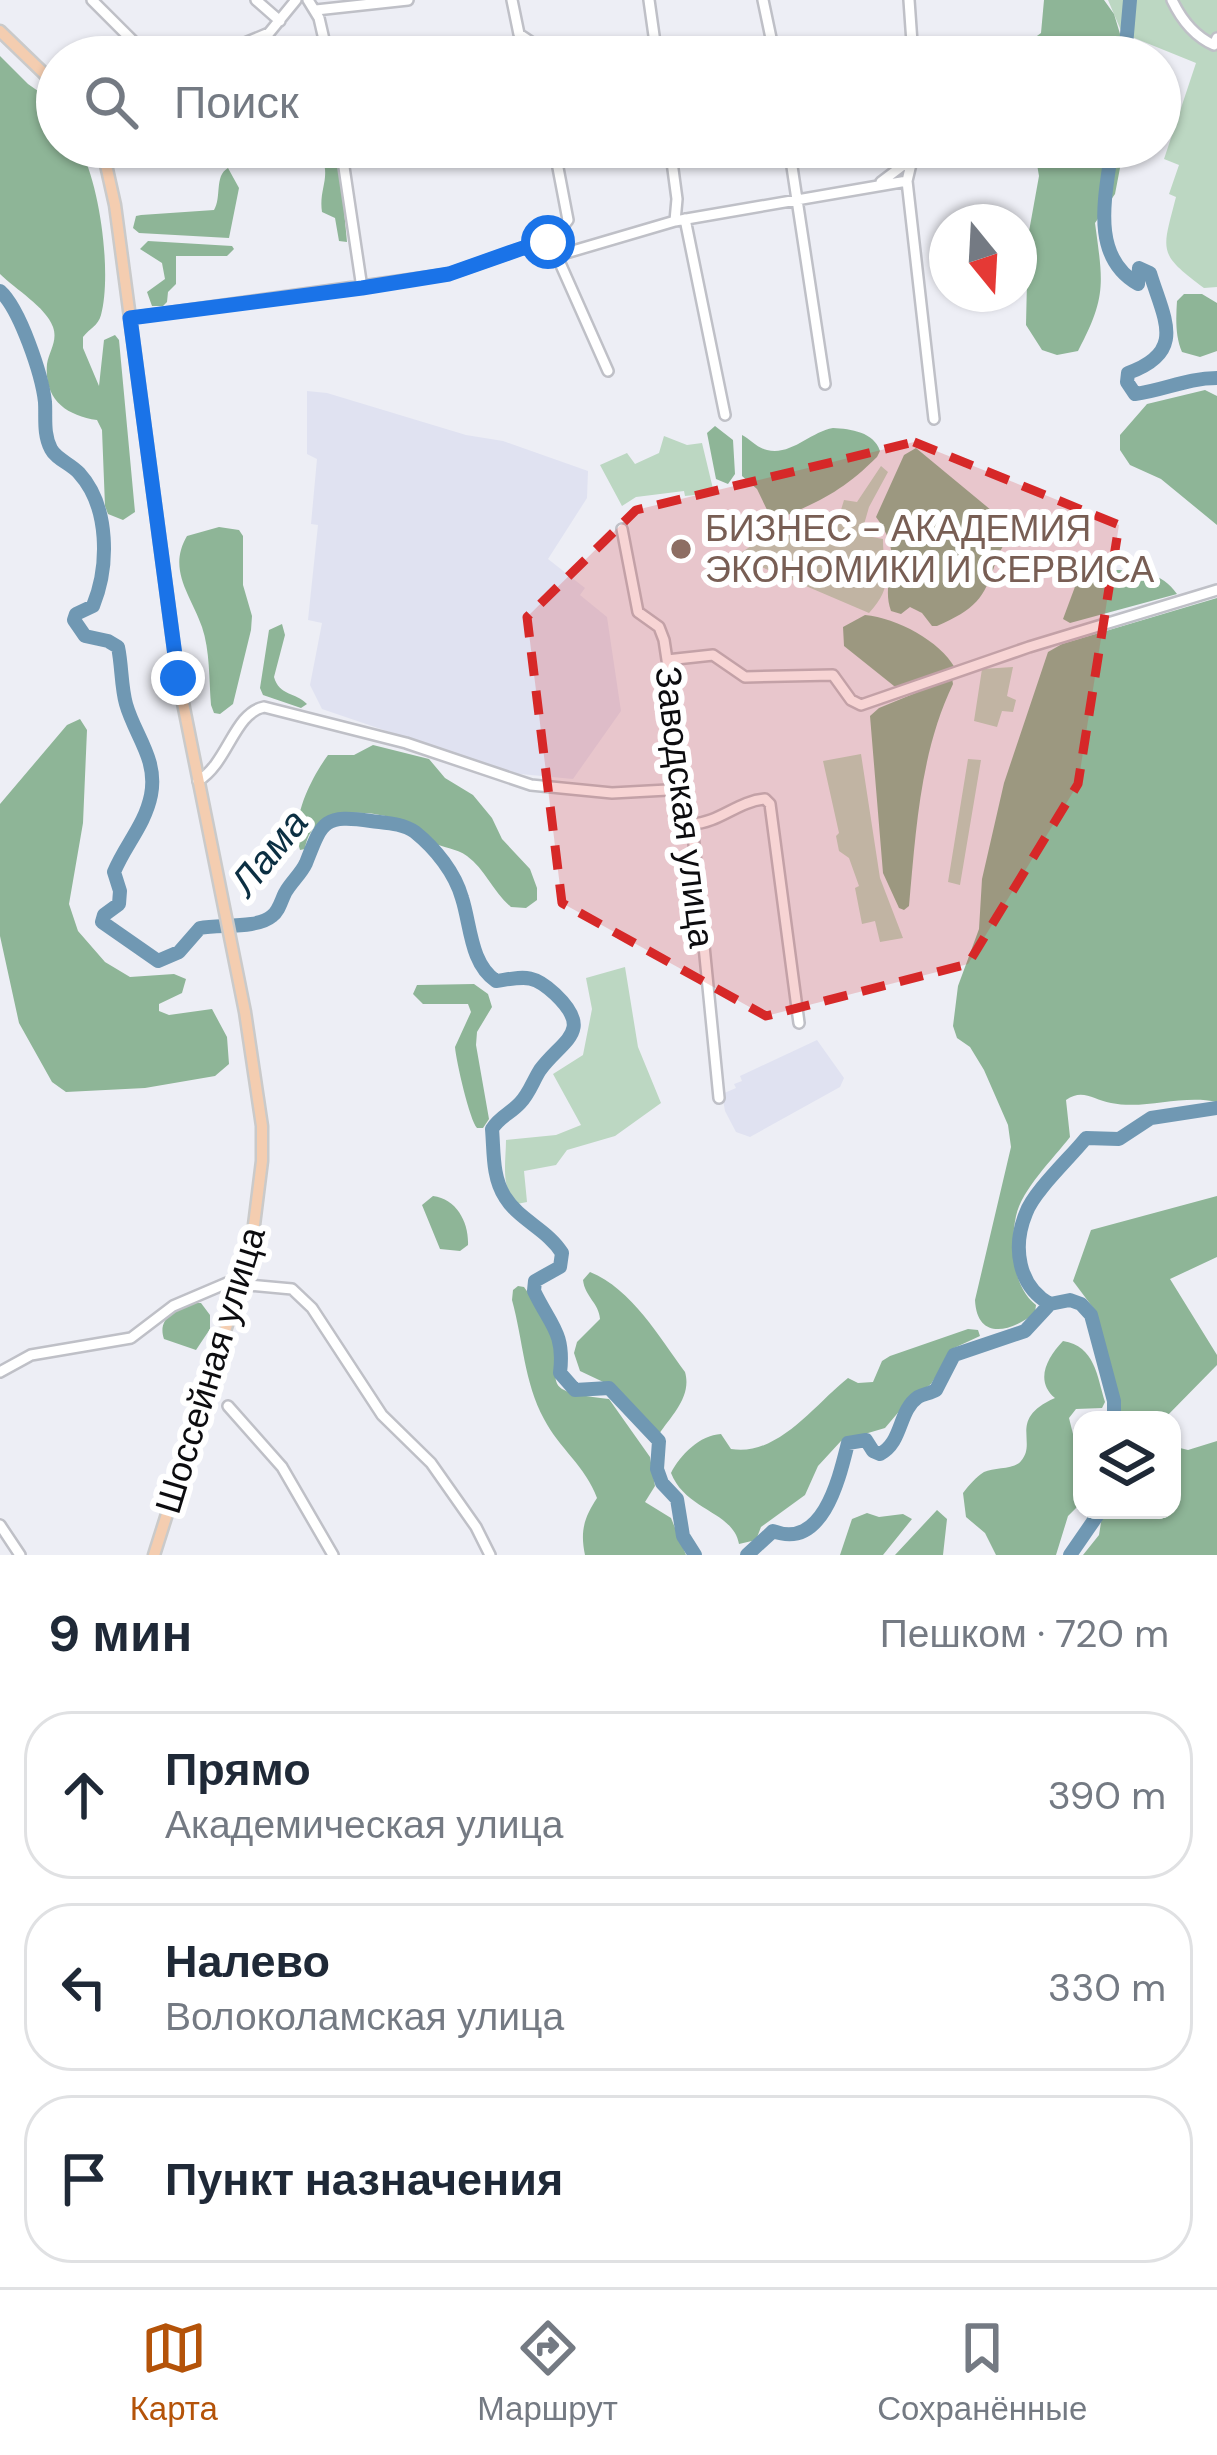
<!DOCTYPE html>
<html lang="ru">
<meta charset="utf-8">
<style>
:root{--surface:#fff;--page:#f2f2f3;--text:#1f2937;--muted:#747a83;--line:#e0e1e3;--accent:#b45309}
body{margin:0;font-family:"DM Sans",sans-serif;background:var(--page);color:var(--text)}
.controls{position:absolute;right:36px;bottom:36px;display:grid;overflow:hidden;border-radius:24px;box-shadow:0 3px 9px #0004}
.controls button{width:108px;height:108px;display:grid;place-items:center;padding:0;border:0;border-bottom:3px solid var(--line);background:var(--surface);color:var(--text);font:60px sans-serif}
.compass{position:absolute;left:929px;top:204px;width:108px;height:108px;border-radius:50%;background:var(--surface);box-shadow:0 3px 9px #0004;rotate:162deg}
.stop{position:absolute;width:36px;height:36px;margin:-27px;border:9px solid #1a73e8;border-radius:50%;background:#fff}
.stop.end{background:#1a73e8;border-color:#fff;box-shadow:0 3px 12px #0008}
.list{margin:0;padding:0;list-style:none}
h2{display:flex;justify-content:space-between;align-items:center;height:156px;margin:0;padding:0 48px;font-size:51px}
h2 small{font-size:39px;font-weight:400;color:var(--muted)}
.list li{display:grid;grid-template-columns:78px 1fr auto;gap:36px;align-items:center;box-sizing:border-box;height:168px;margin:0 24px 24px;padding:0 24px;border:3px solid var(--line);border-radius:48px}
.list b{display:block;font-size:45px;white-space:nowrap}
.list p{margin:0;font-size:39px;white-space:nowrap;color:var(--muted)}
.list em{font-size:39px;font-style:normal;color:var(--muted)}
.icon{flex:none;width:66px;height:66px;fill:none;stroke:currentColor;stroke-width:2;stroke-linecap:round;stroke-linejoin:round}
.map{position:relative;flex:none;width:1217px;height:1555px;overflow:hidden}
.search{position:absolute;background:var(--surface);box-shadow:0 3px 9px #0004;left:36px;right:36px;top:36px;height:132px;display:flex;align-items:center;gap:30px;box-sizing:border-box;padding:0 42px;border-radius:66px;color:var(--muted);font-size:45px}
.sheet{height:732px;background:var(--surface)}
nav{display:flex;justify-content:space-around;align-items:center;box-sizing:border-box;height:168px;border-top:3px solid var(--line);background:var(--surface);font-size:33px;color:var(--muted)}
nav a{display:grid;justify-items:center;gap:6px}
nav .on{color:var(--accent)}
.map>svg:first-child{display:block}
.built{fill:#e0e2f1}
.green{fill:#bcd7c2}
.forest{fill:#8eb597}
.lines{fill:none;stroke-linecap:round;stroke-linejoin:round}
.river{stroke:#7098b3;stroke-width:14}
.minor-casing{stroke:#bfc0c7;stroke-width:14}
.major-casing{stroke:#cacaca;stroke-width:15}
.minor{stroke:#fff;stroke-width:9}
.major{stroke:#f4cdb0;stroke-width:10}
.route{stroke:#1a73e8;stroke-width:15}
.marked{fill:#d62828;fill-opacity:0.2;stroke:#d62828;stroke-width:9;stroke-dasharray:24 15;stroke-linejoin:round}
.education-dot{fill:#8d6e63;stroke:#fff;stroke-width:4.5}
.labels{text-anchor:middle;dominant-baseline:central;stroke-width:12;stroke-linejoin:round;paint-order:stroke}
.education-label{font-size:36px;fill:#785e54;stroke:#fff;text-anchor:start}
.street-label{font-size:36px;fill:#0c0c0f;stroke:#fff}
.water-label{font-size:39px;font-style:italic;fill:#0b2f42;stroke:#fff}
</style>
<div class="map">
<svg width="1217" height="1555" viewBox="0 0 1217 1555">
<rect width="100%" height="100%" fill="#edeef5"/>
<path class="built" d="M 307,391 L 327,393 L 466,435 L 503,441 L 588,471 L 587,498 L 548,559 L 585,588 L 580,595 L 607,617 L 621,711 L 573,779 L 510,773 L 322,709 L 310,685 L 322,623 L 308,620 L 318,525 L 311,524 L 317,459 L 307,454 Z
M 817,1040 L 844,1078 L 840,1087 L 750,1137 L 736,1132 L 725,1111 L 722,1094 L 736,1088 L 734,1084 L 742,1081 L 740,1076 Z"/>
<path class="green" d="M 1108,0 L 1217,0 L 1217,287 L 1204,288 C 1157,253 1162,252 1176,197 L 1169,194 L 1179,165 L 1164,159 L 1196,63 L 1122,33 Z
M 664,436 L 687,445 L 702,443 L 714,493 L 685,496 L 684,491 L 636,497 L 622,506 L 600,465 L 627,453 L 635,464 L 659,453 Z
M 881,466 L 888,472 L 869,507 L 861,535 L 883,539 C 883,576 895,585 869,613 L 736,556 L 804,511 L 818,534 L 834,533 L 844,500 L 857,502 Z
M 1013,667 L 1007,696 L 1016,700 L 1013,712 L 1002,711 L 997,727 L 974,721 L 982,669 Z
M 861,754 L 880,878 L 903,938 L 880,942 L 875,921 L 862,924 L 855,888 L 859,886 L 849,858 L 839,851 L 836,836 L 839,833 L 823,761 Z
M 968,759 L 981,760 L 960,885 L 948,882 Z
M 625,967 L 638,1047 L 661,1103 L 615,1136 L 567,1150 L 556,1165 L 524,1171 L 527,1202 L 517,1204 C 500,1188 506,1162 506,1140 L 556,1135 L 581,1125 L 553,1074 L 583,1055 L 592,1009 L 586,978 Z"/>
<path class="forest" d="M 1044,0 L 1104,0 L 1114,14 L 1127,57 L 1025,57 L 1026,44 L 1041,33 Z
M 0,56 L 28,84 L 55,103 L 57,147 L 79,147 C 100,183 112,274 101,315 C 98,326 90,328 83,337 L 83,348 L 99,386 L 104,340 L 115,335 L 119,340 L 135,512 L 123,520 L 108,514 L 105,506 L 102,430 L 97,420 C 66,415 44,400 47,364 C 49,351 58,341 53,327 C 46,307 15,289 0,274 Z
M 316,147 L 338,147 L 347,242 L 339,241 L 335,218 L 322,212 C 318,186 335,175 316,147 Z
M 1034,147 L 1124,147 L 1115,194 L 1095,223 C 1103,283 1107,296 1078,351 L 1057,355 L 1042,350 L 1026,325 L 1028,237 L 1039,176 Z
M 228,168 L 239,188 L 229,238 L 139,233 L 133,228 L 136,216 L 141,215 L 214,210 C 222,197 214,176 228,168 Z
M 148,241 L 232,246 L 234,249 L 227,256 L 176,256 L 176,284 L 168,292 L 167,302 L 163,306 L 152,306 L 147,292 L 165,279 L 162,263 L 140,249 Z
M 1184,294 L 1202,294 L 1217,303 L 1217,351 L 1200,357 L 1182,352 C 1175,336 1176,317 1177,301 Z
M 1205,390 L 1217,396 L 1217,525 L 1161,479 L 1130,465 L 1120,450 L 1120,435 L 1147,404 Z
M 715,426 L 733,440 L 735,474 L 728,484 L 716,479 L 707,433 Z
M 833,428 C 851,429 874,432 880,451 L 877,457 C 845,489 820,502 780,518 L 769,514 L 757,489 L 742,476 L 742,435 C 750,439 757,448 767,450 C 791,456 810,432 833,428 Z
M 916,448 L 1003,520 L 1009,533 C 1006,543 999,551 996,561 C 984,600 975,609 937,626 L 932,626 L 922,613 L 910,607 L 901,614 L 891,611 C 879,577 908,560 876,517 L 904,455 Z
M 219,527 L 239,530 L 243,536 L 243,585 L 252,616 L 251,630 L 233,704 L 220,714 L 214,713 L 211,705 C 209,680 210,650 202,627 C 191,595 167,570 187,536 Z
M 1098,570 C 1128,570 1159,567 1177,594 L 1070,623 L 1063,619 L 1076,584 Z
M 1217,598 L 1217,1102 C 1182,1094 1146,1110 1111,1103 C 1093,1100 1083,1088 1066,1100 L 1070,1137 C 1053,1159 1022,1189 1016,1216 C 1010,1244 1012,1287 1036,1305 L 1035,1313 C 1011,1332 977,1341 975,1300 L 1011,1147 L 1008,1125 L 984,1070 L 970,1047 L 957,1038 L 953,1026 L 958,986 L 979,929 L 982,879 L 1004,783 L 1048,652 L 1062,644 Z
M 865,615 C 897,618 940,641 955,668 L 901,687 L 894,686 L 844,646 L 843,627 Z
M 282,624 L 285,635 L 274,677 C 279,696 296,692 307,704 L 301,708 L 263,695 L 260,688 L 269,630 Z
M 952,678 L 953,684 C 920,753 916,830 909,906 L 904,910 L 899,908 L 883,873 L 870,716 L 879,708 Z
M 80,719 L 87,730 L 83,823 L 69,904 L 78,931 L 105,962 L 130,977 L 174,974 L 186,979 L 182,993 L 159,1004 L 159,1011 L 169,1015 L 212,1009 L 227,1037 L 229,1064 L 215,1076 L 145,1088 L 66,1092 L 52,1082 L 19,1023 L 0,936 L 0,804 L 67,725 Z
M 373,745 L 429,759 L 445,778 L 473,795 L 492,818 L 502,839 L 530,869 L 537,888 L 537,900 L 526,908 L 511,907 C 493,892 485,869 467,856 C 456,848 443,848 431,842 C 423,837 419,828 410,824 C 377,809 311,802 305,849 L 300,850 C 290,820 310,780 328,755 L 354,755 Z
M 474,984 L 488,994 L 492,1007 L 477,1032 L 476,1045 L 489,1119 L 483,1128 L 477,1128 C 470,1121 456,1061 455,1047 L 471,1012 L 468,1004 L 423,1004 L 413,994 L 417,985 Z
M 433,1196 C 457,1199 469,1223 468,1245 L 460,1251 L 440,1249 L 422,1205 Z
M 1217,1196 L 1217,1257 L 1170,1279 L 1217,1355 L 1217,1365 L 1163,1420 L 1119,1420 L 1094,1309 L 1073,1281 L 1091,1230 Z
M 590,1272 C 632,1289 659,1337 685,1372 C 692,1396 672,1415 659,1434 L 647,1426 L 616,1388 L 580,1371 L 574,1353 L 577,1342 L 600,1319 C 599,1303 585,1297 583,1280 Z
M 518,1286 L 524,1287 C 533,1300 546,1315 551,1330 C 568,1382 528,1390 609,1399 L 650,1457 L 655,1486 L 645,1502 L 671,1518 L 686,1555 L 585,1555 C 580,1531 584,1518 597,1498 C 586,1467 559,1448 544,1419 C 524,1382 523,1340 512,1300 L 513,1290 Z
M 190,1303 L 201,1303 L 210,1315 L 210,1329 L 196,1350 L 164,1339 C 157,1319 175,1310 190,1303 Z
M 968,1329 L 978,1330 L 980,1336 L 954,1348 L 931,1384 L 907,1402 L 885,1428 L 841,1441 L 818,1466 L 805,1495 L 761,1527 L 756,1540 L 739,1544 C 733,1511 686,1511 671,1473 C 680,1455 700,1435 721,1434 L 731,1449 C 778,1457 815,1404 848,1378 L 858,1383 L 873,1382 L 882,1361 L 890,1356 Z
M 1063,1341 C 1095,1346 1097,1376 1105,1402 L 1102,1408 L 1076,1409 L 1069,1418 L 1082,1470 L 1082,1502 L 1068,1516 L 1056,1555 L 996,1555 L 985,1533 L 966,1517 L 963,1493 C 969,1485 976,1477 984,1472 C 994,1467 1014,1470 1021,1461 C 1038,1442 1007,1419 1055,1398 C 1035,1381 1046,1359 1063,1341 Z
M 1217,1441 L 1217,1555 L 1083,1555 L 1099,1535 L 1103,1510 L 1172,1510 L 1172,1446 L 1188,1450 Z
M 937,1510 L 947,1519 L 943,1555 L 895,1555 Z
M 867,1513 L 879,1517 L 903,1514 L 912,1519 L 883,1555 L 840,1555 L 852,1519 Z"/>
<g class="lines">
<path class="river" d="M 1125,57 L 1130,0
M 1112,147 C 1106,194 1089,256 1138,284 L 1139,268 L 1150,273 C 1164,319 1187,352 1128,373 L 1127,382 L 1135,394 C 1165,390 1187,378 1217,378
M 0,291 C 20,309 42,375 45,402 C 46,417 43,434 51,449 C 56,459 71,464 79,473 C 110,507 109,567 93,606 L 76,614 L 74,620 L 85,636 L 108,641 L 118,647 C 122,666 121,686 126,704 C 135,736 158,759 151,795 C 145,825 125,845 114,872 L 120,891 L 119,904 L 104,915 L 102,922 L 158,961 L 179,952 L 200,928 C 220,924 257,929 272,916 C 279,911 281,901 285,893 C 291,882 301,874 306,863 C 322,822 323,814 371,821 C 386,823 402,823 415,832 C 436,849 455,873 462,898 C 471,926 470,963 496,981 C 524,977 533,973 555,994 C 595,1032 562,1040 540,1070 C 533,1081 529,1094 520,1103 C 511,1113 499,1117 492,1129 C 494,1151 492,1177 505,1197 C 519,1220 548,1230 562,1253 L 560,1267 L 535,1281 L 534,1291 C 550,1325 565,1332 560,1373 L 575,1390 L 609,1388 L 659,1441 L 657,1469 L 662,1483 L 677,1499 L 683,1536 L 695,1555
M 1050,1304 C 1018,1286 1012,1247 1026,1213 C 1034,1191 1070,1158 1086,1138 L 1119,1139 L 1151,1118 L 1217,1108
M 747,1555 L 773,1531 C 823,1550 839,1479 848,1443 L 866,1440 L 873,1451 L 880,1454 C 903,1442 898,1411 918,1397 C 924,1394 931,1393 936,1390 L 954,1355 L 1025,1331 L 1050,1304 L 1070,1300 L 1081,1304 L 1091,1315 L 1114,1401 L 1114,1420
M 1070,1555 L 1101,1510"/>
<g class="minor-casing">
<path id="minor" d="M 92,0 L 135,43 L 141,57
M 256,0 L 280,21
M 308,0 L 319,18 L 328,57
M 512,0 L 519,34 L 534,44 L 539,57
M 649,0 L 657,57
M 763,0 L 775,57
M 909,0 L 913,57
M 1172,0 C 1181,19 1194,36 1214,45 L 1217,38
M 316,10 L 408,0
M 211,57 L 269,33 L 296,0
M 341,147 L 362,288
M 670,147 L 677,199 L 675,221
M 789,147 L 825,384
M 915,147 L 907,181 L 934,419
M 881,182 L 910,160
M 685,219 L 725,415
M 544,250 L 568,220 L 554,147
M 556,254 L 608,371
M 130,318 L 449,274 L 523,248 L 566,253 L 675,221 L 907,181
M 622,529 L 638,612 L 659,627 L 664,640 L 692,824 L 719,1098
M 667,660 L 713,655 L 745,677 L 833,675 L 851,700 L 861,705 L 1029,647 L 1217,590
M 198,781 C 228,763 234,713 264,707 L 406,743 L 531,785 L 612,793 L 686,789
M 692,824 C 719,823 738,801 765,799 L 770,804 L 799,1023
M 0,1372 L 31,1355 L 131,1338 L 173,1306 L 227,1283 L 292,1289 L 312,1308 L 382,1415 L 431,1463 L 476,1527 L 490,1555
M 228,1406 L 282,1467 L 333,1555
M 0,1525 L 20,1555"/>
</g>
<g class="major-casing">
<path id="major" d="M 0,31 L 57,86
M 102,147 L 115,205 L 178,678 L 245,1012 L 262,1126 L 262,1161 L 251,1249 L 154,1555"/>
</g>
<use href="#minor" class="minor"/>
<use href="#major" class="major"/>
</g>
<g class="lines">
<path class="route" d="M 178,678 L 130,318 L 362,288 L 449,274 L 523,248 L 544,250 L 548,242"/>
</g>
<path class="marked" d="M 914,442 L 1119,525 L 1078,784 L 968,964 L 766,1016 L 562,903 L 527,617 L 636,510 Z"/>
<circle class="education-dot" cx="681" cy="549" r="12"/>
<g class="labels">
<g class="education-label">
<text x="705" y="528">БИЗНЕС - АКАДЕМИЯ<tspan x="705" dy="41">ЭКОНОМИКИ И СЕРВИСА</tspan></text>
</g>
<g class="street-label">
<text transform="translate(685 807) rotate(83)">Заводская улица</text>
<text transform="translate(210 1370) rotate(-73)">Шоссейная улица</text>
</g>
<g class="water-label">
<text transform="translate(269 852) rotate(-51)">Лама</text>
</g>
</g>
</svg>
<div class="controls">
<button><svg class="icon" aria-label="layers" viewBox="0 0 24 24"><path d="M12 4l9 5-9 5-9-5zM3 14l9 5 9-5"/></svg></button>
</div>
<svg class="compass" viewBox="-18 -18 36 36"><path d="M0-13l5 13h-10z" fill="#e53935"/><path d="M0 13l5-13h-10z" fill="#747a83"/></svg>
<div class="stop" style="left:548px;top:242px"></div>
<div class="stop end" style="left:178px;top:678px"></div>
<div class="search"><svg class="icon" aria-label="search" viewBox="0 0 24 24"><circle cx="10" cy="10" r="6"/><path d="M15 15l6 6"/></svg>Поиск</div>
</div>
<section class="sheet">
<h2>9 мин<small>Пешком · 720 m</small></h2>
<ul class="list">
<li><svg class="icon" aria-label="ahead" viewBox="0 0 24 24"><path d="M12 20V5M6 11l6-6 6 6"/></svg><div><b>Прямо</b><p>Академическая улица</p></div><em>390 m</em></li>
<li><svg class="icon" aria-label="left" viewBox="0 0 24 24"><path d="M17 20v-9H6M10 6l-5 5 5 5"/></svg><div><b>Налево</b><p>Волоколамская улица</p></div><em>330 m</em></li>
<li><svg class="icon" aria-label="arrive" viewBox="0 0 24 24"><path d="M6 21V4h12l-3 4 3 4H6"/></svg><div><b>Пункт назначения</b></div></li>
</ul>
</section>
<nav>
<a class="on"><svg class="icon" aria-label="map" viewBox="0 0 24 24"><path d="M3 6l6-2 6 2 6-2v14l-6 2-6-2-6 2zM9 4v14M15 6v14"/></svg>Карта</a>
<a><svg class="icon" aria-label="directions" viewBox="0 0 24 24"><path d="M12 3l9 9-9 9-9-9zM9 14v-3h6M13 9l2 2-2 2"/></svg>Маршрут</a>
<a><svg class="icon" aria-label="saved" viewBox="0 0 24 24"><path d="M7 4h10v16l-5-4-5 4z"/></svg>Сохранённые</a>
</nav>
